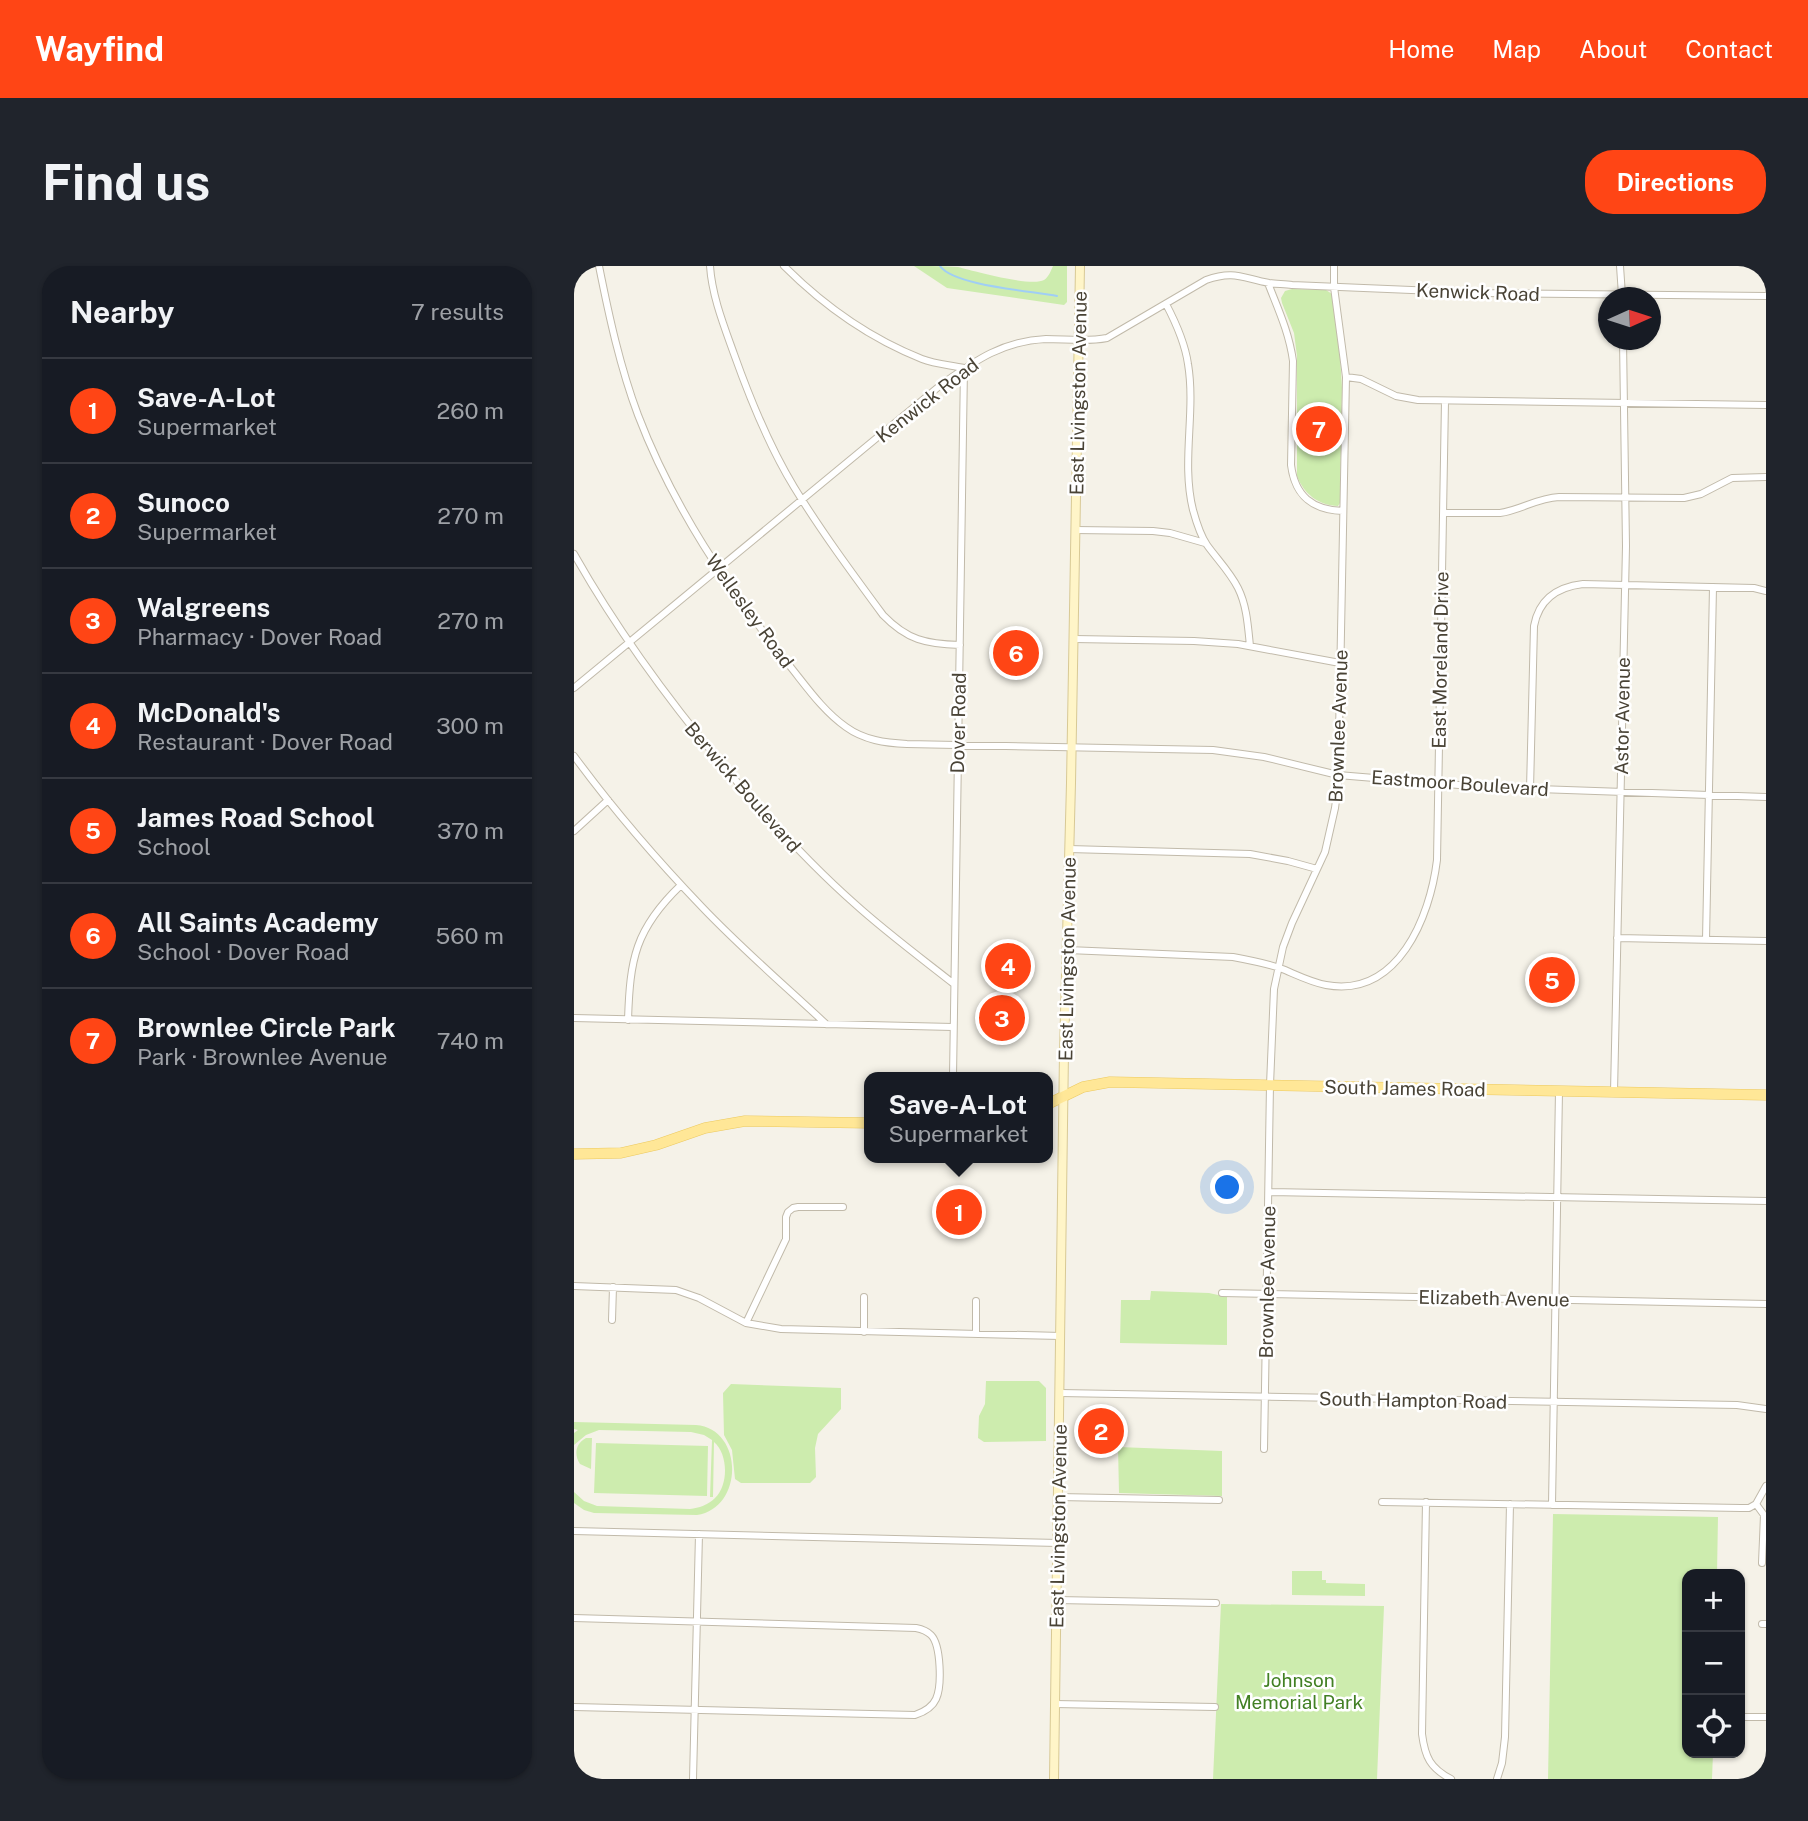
<!DOCTYPE html>
<meta charset="utf-8">
<style>
:root{--surface:#171b24;--page:#20242c;--text:#f1f3f6;--muted:#9ea1a6;--line:#363941;--accent:#ff4515}
body{margin:0;font-family:"Public Sans",sans-serif;background:var(--page);color:var(--text)}
.controls{position:absolute;right:21px;bottom:21px;display:grid;overflow:hidden;border-radius:14px;box-shadow:0 2px 5px #0004}
.controls button{width:63px;height:63px;display:grid;place-items:center;padding:0;border:0;border-bottom:2px solid var(--line);background:var(--surface);color:var(--text);font:35px sans-serif}
.compass{position:absolute;left:1024px;top:21px;width:63px;height:63px;border-radius:50%;background:var(--surface);box-shadow:0 2px 5px #0004;rotate:87deg}
.you{position:absolute;left:654px;top:922px;width:24px;height:24px;margin:-18px;border:5px solid #fff;border-radius:50%;background:#1a73e8;box-shadow:0 0 0 10px #1a73e833}
.badge{display:grid;place-items:center;width:46px;height:46px;border-radius:50%;background:var(--accent);color:#fff;font-size:23px;font-weight:700}
.pin{position:absolute;translate:-50% -50%;border:4px solid #fff;box-shadow:0 2px 7px #0006}
.popup{position:absolute;left:290px;top:806px;width:189px;height:91px;box-sizing:border-box;display:grid;place-content:center;border-radius:14px;background:var(--surface);filter:drop-shadow(0 2px 5px #0005);font-size:23px;white-space:nowrap;color:var(--muted)}
.popup b{font-size:26px;color:var(--text)}
.popup::after{content:'';position:absolute;left:50%;top:100%;margin-left:-14px;border:14px solid transparent;border-top-color:var(--surface)}
.list{margin:0;padding:0;list-style:none}
h2{display:flex;justify-content:space-between;align-items:center;height:91px;margin:0;padding:0 28px;font-size:30px}
h2 small{font-size:23px;font-weight:400;color:var(--muted)}
.list li{display:grid;grid-template-columns:46px 1fr auto;gap:21px;align-items:center;box-sizing:border-box;height:105px;padding:0 28px;border-top:2px solid var(--line)}
.list b{display:block;font-size:26px;white-space:nowrap}
.list p{margin:0;font-size:23px;white-space:nowrap;color:var(--muted)}
.list em{font-size:23px;font-style:normal;color:var(--muted)}
.icon{flex:none;width:38px;height:38px;fill:none;stroke:currentColor;stroke-width:2;stroke-linecap:round;stroke-linejoin:round}
.map{position:relative;flex:none;width:1192px;height:1513px;overflow:hidden;border-radius:28px}
header{display:flex;align-items:center;gap:42px;box-sizing:border-box;height:98px;padding:0 35px;background:var(--accent);color:#fff}
header strong{font-size:33px}
nav{display:flex;gap:38px;margin-inline-start:auto;font-size:24px}
.intro{display:flex;align-items:center;justify-content:space-between;box-sizing:border-box;height:168px;padding:0 42px}
h1{margin:0;font-size:49px}
.button{padding:18px 32px;border-radius:28px;background:var(--accent);color:#fff;font-size:24px;font-weight:700}
main{display:flex;gap:42px;padding:0 42px}
aside{flex:1;background:var(--surface);border-radius:28px;box-shadow:0 2px 5px #0004}
.map>svg:first-child{display:block}
.green{fill:#cdecae}
.lines{fill:none;stroke-linecap:round;stroke-linejoin:round}
.stream{stroke:#a0cef5;stroke-width:2}
.minor-casing{stroke:#c1baaa;stroke-width:8}
.secondary-casing{stroke:#d8c995;stroke-width:10}
.primary-casing{stroke:#ecc95f;stroke-width:11}
.minor{stroke:#fff;stroke-width:6}
.secondary{stroke:#fff5c8;stroke-width:8}
.primary{stroke:#ffe797;stroke-width:10}
.labels{text-anchor:middle;dominant-baseline:central;stroke-width:5;stroke-linejoin:round;paint-order:stroke}
.street-label{font-size:19px;fill:#494336;stroke:#fff}
.park-label{font-size:19px;fill:#428024;stroke:#fff}
</style>
<header>
<strong>Wayfind</strong>
<nav><a>Home</a><a>Map</a><a>About</a><a>Contact</a></nav>
</header>
<div class="intro"><h1>Find us</h1><a class="button">Directions</a></div>
<main>
<aside>
<h2>Nearby<small>7 results</small></h2>
<ul class="list">
<li><span class="badge">1</span><div><b>Save-A-Lot</b><p>Supermarket</p></div><em>260 m</em></li>
<li><span class="badge">2</span><div><b>Sunoco</b><p>Supermarket</p></div><em>270 m</em></li>
<li><span class="badge">3</span><div><b>Walgreens</b><p>Pharmacy · Dover Road</p></div><em>270 m</em></li>
<li><span class="badge">4</span><div><b>McDonald's</b><p>Restaurant · Dover Road</p></div><em>300 m</em></li>
<li><span class="badge">5</span><div><b>James Road School</b><p>School</p></div><em>370 m</em></li>
<li><span class="badge">6</span><div><b>All Saints Academy</b><p>School · Dover Road</p></div><em>560 m</em></li>
<li><span class="badge">7</span><div><b>Brownlee Circle Park</b><p>Park · Brownlee Avenue</p></div><em>740 m</em></li>
</ul>
</aside>
<div class="map">
<svg width="1192" height="1513" viewBox="0 0 1192 1513">
<rect width="100%" height="100%" fill="#f5f2e8"/>
<path class="green" d="M 340,0 C 354,0 371,0 384,1 C 400,5 457,21 470,14 C 475,11 477,4 479,0 L 493,0 L 493,36 L 490,39 L 373,22 Z
M 718,23 L 752,24 L 758,28 L 765,74 L 768,122 L 766,237 L 764,240 C 744,239 730,228 723,210 L 723,90 L 720,67 L 708,37 L 707,32 L 711,25 Z
M 577,1025 L 635,1027 L 653,1031 L 653,1079 L 546,1077 L 547,1034 L 576,1034 Z
M 412,1115 L 465,1115 L 472,1122 L 472,1175 L 410,1176 L 404,1172 L 405,1150 L 411,1138 Z
M 157,1118 L 267,1122 L 267,1143 L 244,1168 L 241,1182 L 242,1211 L 236,1217 L 167,1217 L 161,1213 L 158,1184 L 150,1169 L 149,1127 Z
M 0,1156 L 122,1159 C 170,1163 170,1242 123,1249 L 20,1247 L 10,1244 L 0,1237 L 0,1226 L 10,1235 L 23,1240 L 116,1243 C 125,1242 134,1239 141,1232 C 155,1218 154,1188 140,1176 L 139,1231 L 136,1231 L 138,1174 L 130,1169 L 117,1166 L 25,1164 L 12,1169 L 0,1179 L 0,1167 L 4,1164 L 0,1163 Z
M 12,1172 L 18,1172 L 17,1203 L 6,1198 C 0,1189 1,1178 12,1172 Z
M 22,1177 L 134,1180 L 133,1230 L 20,1227 Z
M 544,1181 L 648,1185 L 648,1230 L 545,1227 Z
M 979,1248 L 1144,1251 L 1143,1308 L 1113,1308 L 1113,1487 L 1139,1487 L 1138,1513 L 974,1513 Z
M 718,1305 L 748,1305 L 748,1314 L 752,1314 L 752,1317 L 791,1318 L 791,1330 L 718,1329 Z
M 647,1338 L 810,1340 L 803,1513 L 639,1513 Z"/>
<g class="lines">
<path class="stream" d="M 366,0 C 380,20 458,25 483,30"/>
<g class="minor-casing">
<path id="minor" d="M 25,0 C 35,50 46,101 64,149 C 99,241 154,322 215,399 C 232,420 249,445 272,461 C 290,474 311,477 333,478 L 639,484 L 690,491 L 764,509 L 909,521 L 1192,531
M 136,0 C 138,30 150,60 160,88 C 176,133 195,180 220,221 C 247,265 278,307 309,349 C 333,374 352,378 386,379
M 210,0 C 250,40 295,72 348,93 C 361,98 376,99 390,102 L 379,811
M 1046,0 L 1048,29
M 694,17 C 704,43 715,66 719,95 L 717,199 C 721,230 738,244 769,245
M 592,38 C 602,57 611,77 614,98 C 622,146 607,196 619,244 C 622,255 626,269 633,279 C 643,293 656,306 664,322 C 673,340 674,361 676,380
M 772,111 L 787,113 L 822,130 L 844,134 L 1192,139
M 869,247 L 926,247 C 947,244 963,232 985,231 L 1110,232 L 1127,228 L 1158,212 L 1192,211
M 501,264 L 579,265 L 596,267 L 631,277
M 0,288 C 48,373 106,450 170,524 C 205,564 241,603 281,638 C 312,666 347,692 380,718
M 500,373 L 620,375 L 664,378 L 766,397
M 0,422 L 368,118 C 402,94 429,75 472,73 C 492,73 513,76 533,72 L 632,14 C 660,4 668,12 695,17 C 702,18 711,18 718,19 L 909,27 L 1192,30
M 0,490 C 39,543 82,593 128,641 C 167,682 210,719 252,758
M 956,523 L 960,360 C 965,333 983,321 1009,318 L 1180,322 L 1192,325
M 0,565 L 34,534
M 495,583 L 676,588 L 714,595 L 743,603
M 1043,672 L 1192,675
M 1132,674 L 1139,321
M 494,684 L 659,691 C 675,694 691,697 706,702 C 721,708 736,716 752,719 C 824,732 856,651 863,594 L 871,135
M 0,752 L 379,761
M 54,754 C 56,693 61,663 107,619
M 1040,826 L 1052,280 L 1049,74
M 695,926 L 1192,935
M 0,1020 L 102,1024 L 125,1032 L 172,1057 L 207,1063 L 487,1070
M 648,1027 L 1192,1038
M 290,1031 L 290,1066
M 38,1054 L 39,1021
M 172,1057 L 212,973 L 212,951 L 214,946 L 219,942 L 224,941 L 269,941
M 402,1068 L 402,1035
M 486,1127 L 1163,1139 L 1192,1143
M 690,1183 L 696,819 L 700,723 L 709,681 L 718,657 L 751,586 L 761,542 L 764,519 L 772,111 L 760,21 L 760,0
M 484,1231 L 645,1234
M 808,1236 L 1167,1242 L 1175,1242 L 1182,1238
M 852,1236 L 848,1468 C 851,1491 856,1502 877,1513
M 1182,1238 L 1190,1249 L 1188,1297
M 1182,1238 L 1192,1220
M 978,1239 L 985,825
M 0,1265 L 484,1277
M 483,1334 L 642,1337
M 0,1352 L 342,1362 C 347,1363 353,1365 357,1369 C 367,1379 368,1420 362,1433 C 358,1442 350,1446 341,1449 L 0,1441
M 1188,1358 L 1192,1358
M 481,1438 L 641,1441
M 1166,1451 L 1192,1451
M 119,1513 L 125,1268
M 923,1513 L 928,1497 L 931,1471 L 936,1238"/>
</g>
<g class="secondary-casing">
<path id="secondary" d="M 480,1513 L 490,786 L 497,517 L 506,0"/>
</g>
<g class="primary-casing">
<path id="primary" d="M 474,838 L 509,821 L 536,816 L 1192,829
M 0,888 L 47,887 L 82,879 L 131,862 L 171,855 L 296,857"/>
</g>
<use href="#minor" class="minor"/>
<use href="#secondary" class="secondary"/>
<use href="#primary" class="primary"/>
</g>
<g class="labels">
<g class="street-label">
<text transform="translate(904 26) rotate(2)">Kenwick Road</text>
<text transform="translate(504 127) rotate(-89)">East Livingston Avenue</text>
<text transform="translate(353 134) rotate(-38)">Kenwick Road</text>
<text transform="translate(176 345) rotate(54)">Wellesley Road</text>
<text transform="translate(866 394) rotate(-89)">East Moreland Drive</text>
<text transform="translate(1048 450) rotate(-89)">Astor Avenue</text>
<text transform="translate(384 457) rotate(-89)">Dover Road</text>
<text transform="translate(764 460) rotate(-88)">Brownlee Avenue</text>
<text transform="translate(886 517) rotate(4)">Eastmoor Boulevard</text>
<text transform="translate(169 521) rotate(49)">Berwick Boulevard</text>
<text transform="translate(493 693) rotate(-89)">East Livingston Avenue</text>
<text transform="translate(831 822) rotate(1)">South James Road</text>
<text transform="translate(693 1016) rotate(-89)">Brownlee Avenue</text>
<text transform="translate(920 1032) rotate(1)">Elizabeth Avenue</text>
<text transform="translate(839 1134) rotate(1)">South Hampton Road</text>
<text transform="translate(484 1260) rotate(-89)">East Livingston Avenue</text>
</g>
<g class="park-label">
<text x="725" y="1414">Johnson<tspan x="725" dy="22">Memorial Park</tspan></text>
</g>
</g>
</svg>
<div class="controls">
<button>+</button>
<button>−</button>
<button><svg class="icon" aria-label="locate" viewBox="0 0 24 24"><circle cx="12" cy="12" r="6"/><path d="M12 2v4M12 18v4M2 12h4M18 12h4"/></svg></button>
</div>
<svg class="compass" viewBox="-18 -18 36 36"><path d="M0-13l5 13h-10z" fill="#e53935"/><path d="M0 13l5-13h-10z" fill="#9ea1a6"/></svg>
<div class="you"></div>
<div class="pin badge" style="left:385px;top:946px">1</div>
<div class="popup"><b>Save-A-Lot</b>Supermarket</div>
<div class="pin badge" style="left:527px;top:1165px">2</div>
<div class="pin badge" style="left:428px;top:752px">3</div>
<div class="pin badge" style="left:434px;top:700px">4</div>
<div class="pin badge" style="left:978px;top:714px">5</div>
<div class="pin badge" style="left:442px;top:387px">6</div>
<div class="pin badge" style="left:745px;top:163px">7</div>
</div>
</main>
